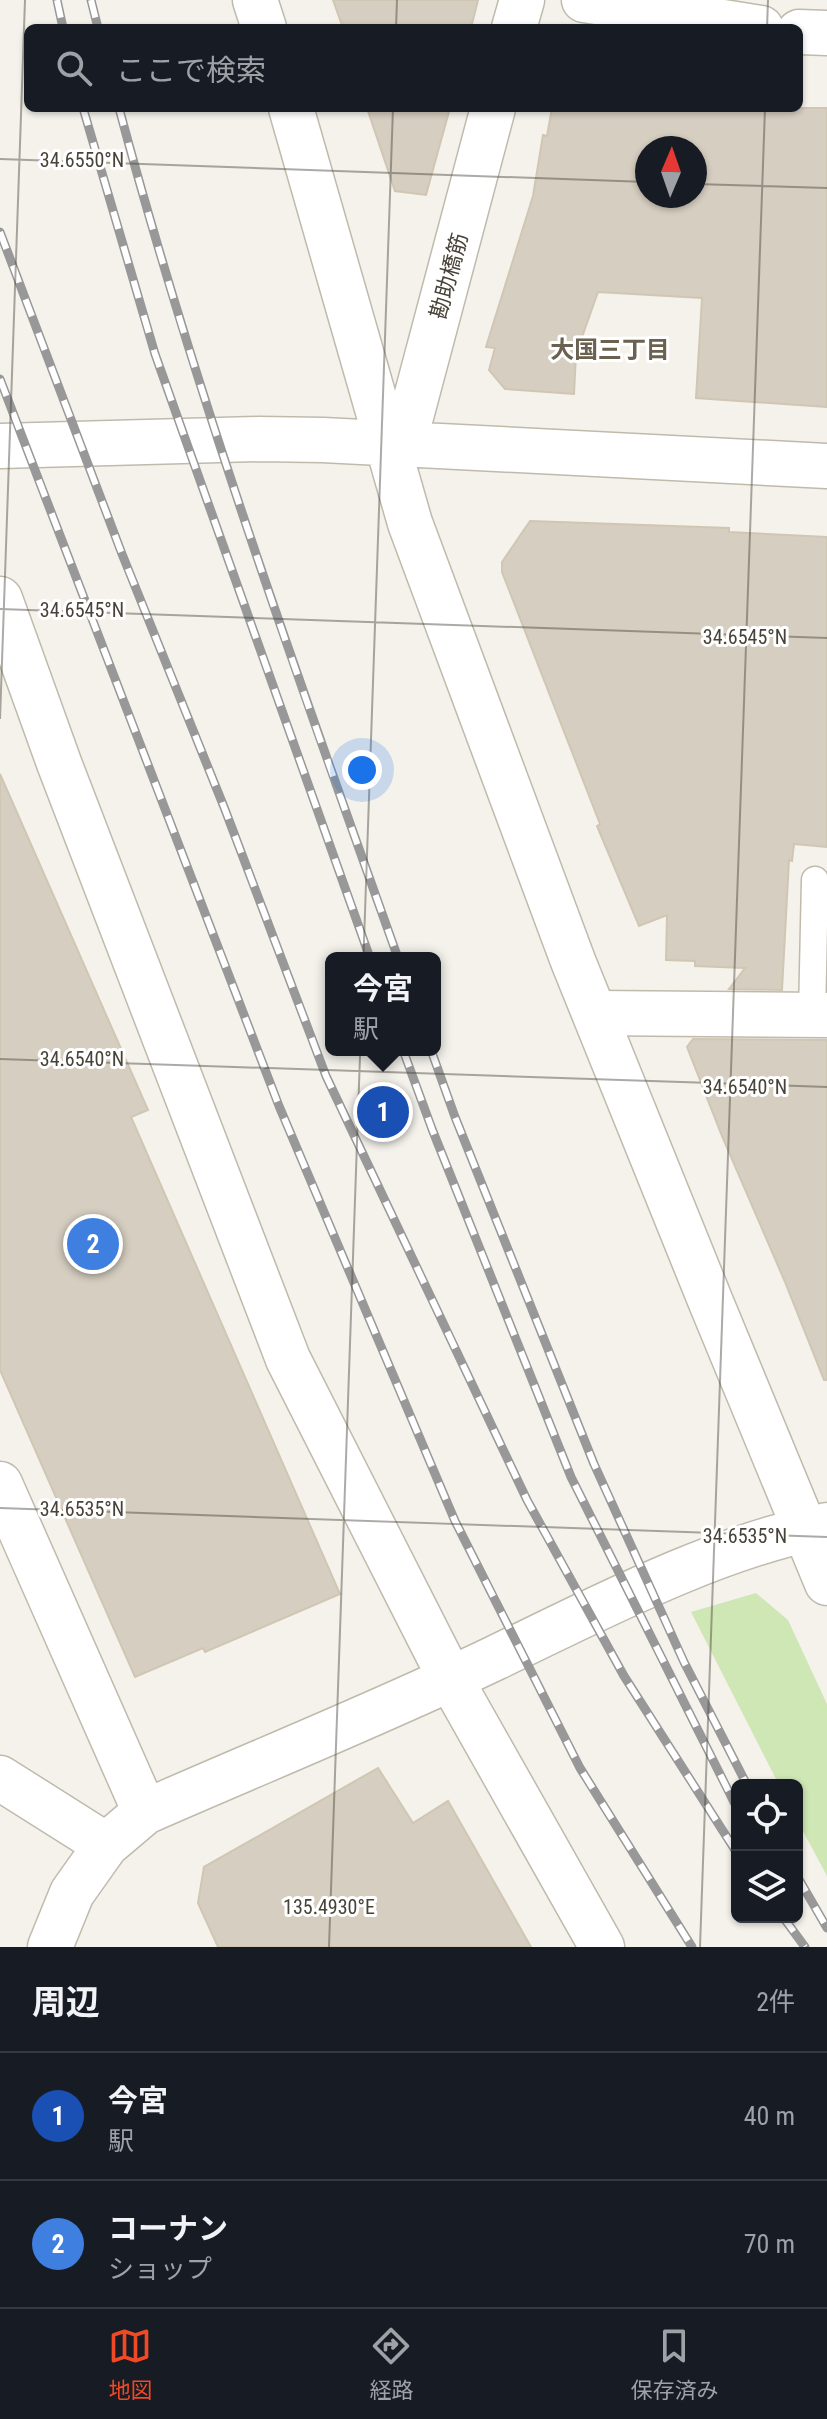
<!DOCTYPE html>
<html lang="ja">
<meta charset="utf-8">
<style>
:root{--surface:#171b24;--page:#242831;--text:#f1f3f6;--muted:#9ea1a6;--line:#363941;--accent:#f04926}
body{margin:0;font-family:"Roboto Condensed","Noto Sans JP",sans-serif;background:var(--page);color:var(--text)}
.controls{position:absolute;right:24px;bottom:24px;display:grid;overflow:hidden;border-radius:12px;box-shadow:0 2px 6px #0004}
.controls button{width:72px;height:72px;display:grid;place-items:center;padding:0;border:0;border-bottom:2px solid var(--line);background:var(--surface);color:var(--text);font:40px sans-serif}
.compass{position:absolute;left:635px;top:136px;width:72px;height:72px;border-radius:50%;background:var(--surface);box-shadow:0 2px 6px #0004;rotate:2deg}
.you{position:absolute;left:362px;top:770px;width:28px;height:28px;margin:-20px;border:6px solid #fff;border-radius:50%;background:#1a73e8;box-shadow:0 0 0 12px #1a73e833}
.badge{display:grid;place-items:center;width:52px;height:52px;border-radius:50%;background:var(--accent);color:#fff;font-size:26px;font-weight:700}
.pin{position:absolute;translate:-50% -50%;border:4px solid #fff;box-shadow:0 2px 8px #0006}
.popup{position:absolute;left:325px;top:952px;width:116px;height:104px;box-sizing:border-box;display:grid;place-content:center;border-radius:12px;background:var(--surface);filter:drop-shadow(0 2px 6px #0005);font-size:26px;white-space:nowrap;color:var(--muted)}
.popup b{font-size:30px;color:var(--text)}
.popup::after{content:'';position:absolute;left:50%;top:100%;margin-left:-16px;border:16px solid transparent;border-top-color:var(--surface)}
.list{margin:0;padding:0;list-style:none}
h2{display:flex;justify-content:space-between;align-items:center;height:104px;margin:0;padding:0 32px;font-size:34px}
h2 small{font-size:26px;font-weight:400;color:var(--muted)}
.list li{display:grid;grid-template-columns:52px 1fr auto;gap:24px;align-items:center;box-sizing:border-box;height:128px;padding:0 32px;border-top:2px solid var(--line)}
.list b{display:block;font-size:30px;white-space:nowrap}
.list p{margin:0;font-size:26px;white-space:nowrap;color:var(--muted)}
.list em{font-size:26px;font-style:normal;color:var(--muted)}
.icon{flex:none;width:44px;height:44px;fill:none;stroke:currentColor;stroke-width:2;stroke-linecap:round;stroke-linejoin:round}
.map{position:relative;flex:none;width:827px;height:1947px;overflow:hidden}
.search{position:absolute;background:var(--surface);box-shadow:0 2px 6px #0004;left:24px;right:24px;top:24px;height:88px;display:flex;align-items:center;gap:20px;box-sizing:border-box;padding:0 28px;border-radius:12px;color:var(--muted);font-size:30px}
.sheet{height:360px;background:var(--surface)}
nav{display:flex;justify-content:space-around;align-items:center;box-sizing:border-box;height:112px;border-top:2px solid var(--line);background:var(--surface);font-size:22px;color:var(--muted)}
nav a{display:grid;justify-items:center;gap:4px}
nav .on{color:var(--accent)}
.map>svg:first-child{display:block}
.green{fill:#cfe6b5}
.building{fill:#d6cec0;stroke:#d0c6b4;stroke-width:2;fill-rule:evenodd}
.lines{fill:none;stroke-linecap:round;stroke-linejoin:round}
.service-casing{stroke:#c0baad;stroke-width:29}
.minor-casing{stroke:#c0baad;stroke-width:47}
.tertiary-casing{stroke:#c0baad;stroke-width:47}
.service{stroke:#fff;stroke-width:26}
.minor{stroke:#fff;stroke-width:44}
.tertiary{stroke:#fff;stroke-width:44}
.rail-casing{stroke:#989898;stroke-width:9}
.rail{stroke:#fff;stroke-width:6;stroke-dasharray:18;stroke-linecap:butt}
.ticks{fill:none;stroke:#484339;stroke-width:2;stroke-opacity:0.45}
.labels{text-anchor:middle;dominant-baseline:central;stroke-width:6;stroke-linejoin:round;paint-order:stroke}
.street-label{font-size:22px;fill:#484339;stroke:#fff}
.neighbourhood-label{font-size:24px;font-weight:bold;fill:#6b6150;stroke:#fff}
.ticks-label{font-size:20px;text-anchor:middle;fill:#484339;stroke:#fff;stroke-width:6;stroke-linejoin:round;paint-order:stroke}
</style>
<div class="map">
<svg width="827" height="1947" viewBox="0 0 827 1947">
<rect width="100%" height="100%" fill="#f4f2eb"/>
<path class="green" d="M 756,1593 L 788,1620 L 827,1704 L 827,1876 L 797,1820 L 797,1785 L 779,1785 L 691,1612 Z"/>
<path class="building" d="M 333,0 L 478,0 L 471,28 L 343,28 Z
M 367,108 L 450,108 L 426,195 L 395,191 Z
M 552,108 L 827,108 L 827,407 L 696,398 L 702,298 L 598,292 L 576,354 L 574,394 L 505,389 L 489,370 L 495,348 L 486,347 L 533,196 L 543,135 L 547,136 ZM 647,148 L 695,148 L 695,196 L 647,196 Z
M 530,521 L 729,528 L 729,532 L 827,537 L 827,847 L 794,844 L 792,861 L 789,860 L 782,990 L 729,989 L 745,968 L 695,966 L 695,961 L 666,960 L 667,915 L 639,926 L 597,826 L 600,824 L 502,572 L 502,562 Z
M 0,774 L 148,1110 L 131,1117 L 340,1594 L 205,1652 L 203,1648 L 135,1677 L 0,1370 Z
M 693,1039 L 827,1040 L 827,1380 L 824,1380 L 785,1282 L 722,1136 L 687,1047 Z
M 378,1768 L 413,1823 L 448,1801 L 531,1947 L 218,1947 L 198,1903 L 204,1867 Z"/>
<g class="lines">
<g class="service-casing">
<path id="service" d="M 812,1015 L 815,880"/>
</g>
<g class="minor-casing">
<path id="minor" d="M 584,0 L 761,28
M 799,32 L 827,33
M 0,599 L 59,763 L 288,1359 L 450,1678 L 602,1947
M 595,1013 L 827,1015
M 0,1484 L 145,1812
M 0,1778 L 106,1845
M 50,1947 L 72,1893 L 106,1845 L 145,1812 C 261,1761 380,1713 495,1658 C 599,1608 714,1547 827,1525"/>
</g>
<g class="tertiary-casing">
<path id="tertiary" d="M 255,0 L 264,28
M 514,28 L 522,0
M 291,108 L 410,523 L 573,961 L 710,1300 L 827,1583
M 404,443 L 493,108
M 0,446 L 259,439 L 323,440 L 827,466"/>
</g>
<use href="#service" class="service"/>
<use href="#minor" class="minor"/>
<use href="#tertiary" class="tertiary"/>
<g class="rail-casing">
<path id="rail" d="M 57,0 L 63,28
M 91,0 L 98,28
M 83,108 L 155,354 L 370,958
M 119,108 C 196,396 298,678 398,958
M 0,232 L 122,554 L 224,807 L 326,1076 L 527,1500 L 624,1676 L 737,1853
M 0,379 L 279,1106 L 455,1521 L 580,1768 L 692,1947
M 403,1050 L 432,1129 L 571,1477 L 737,1808
M 431,1050 L 455,1117 L 594,1464 L 684,1662 L 747,1785
M 797,1876 L 827,1928
M 783,1917 L 805,1947"/>
</g>
<use href="#rail" class="rail"/>
</g>
<path class="ticks" d="M 396,28 L 397,0M 767,28 L 768,0M 0,159 L 647,182M 695,184 L 827,188M 0,609 L 827,638M 0,719 L 25,0M 0,1059 L 827,1087M 0,1508 L 827,1537M 329,1947 L 393,108M 700,1947 L 765,108"/>
<g class="labels">
<g class="street-label">
<text transform="translate(449 276) rotate(-75)">勘助橋筋</text>
</g>
<g class="neighbourhood-label">
<text x="610" y="350">大国三丁目</text>
</g>
</g>
<g class="ticks-label">
<text x="82" y="167">34.6550°N</text>
<text x="82" y="617">34.6545°N</text>
<text x="745" y="644">34.6545°N</text>
<text x="82" y="1066">34.6540°N</text>
<text x="745" y="1094">34.6540°N</text>
<text x="82" y="1516">34.6535°N</text>
<text x="745" y="1543">34.6535°N</text>
<text x="329" y="1914">135.4930°E</text>
</g>
</svg>
<div class="controls">
<button><svg class="icon" aria-label="locate" viewBox="0 0 24 24"><circle cx="12" cy="12" r="6"/><path d="M12 2v4M12 18v4M2 12h4M18 12h4"/></svg></button>
<button><svg class="icon" aria-label="layers" viewBox="0 0 24 24"><path d="M12 4l9 5-9 5-9-5zM3 14l9 5 9-5"/></svg></button>
</div>
<svg class="compass" viewBox="-18 -18 36 36"><path d="M0-13l5 13h-10z" fill="#e53935"/><path d="M0 13l5-13h-10z" fill="#9ea1a6"/></svg>
<div class="you"></div>
<div class="pin badge" style="left:383px;top:1112px;background:#1a4fb4">1</div>
<div class="popup"><b>今宮</b>駅</div>
<div class="pin badge" style="left:93px;top:1244px;background:#3f7fe0">2</div>
<div class="search"><svg class="icon" aria-label="search" viewBox="0 0 24 24"><circle cx="10" cy="10" r="6"/><path d="M15 15l6 6"/></svg>ここで検索</div>
</div>
<section class="sheet">
<h2>周辺<small>2件</small></h2>
<ul class="list">
<li><span class="badge" style="background:#1a4fb4">1</span><div><b>今宮</b><p>駅</p></div><em>40 m</em></li>
<li><span class="badge" style="background:#3f7fe0">2</span><div><b>コーナン</b><p>ショップ</p></div><em>70 m</em></li>
</ul>
</section>
<nav>
<a class="on"><svg class="icon" aria-label="map" viewBox="0 0 24 24"><path d="M3 6l6-2 6 2 6-2v14l-6 2-6-2-6 2zM9 4v14M15 6v14"/></svg>地図</a>
<a><svg class="icon" aria-label="directions" viewBox="0 0 24 24"><path d="M12 3l9 9-9 9-9-9zM9 14v-3h6M13 9l2 2-2 2"/></svg>経路</a>
<a><svg class="icon" aria-label="saved" viewBox="0 0 24 24"><path d="M7 4h10v16l-5-4-5 4z"/></svg>保存済み</a>
</nav>
